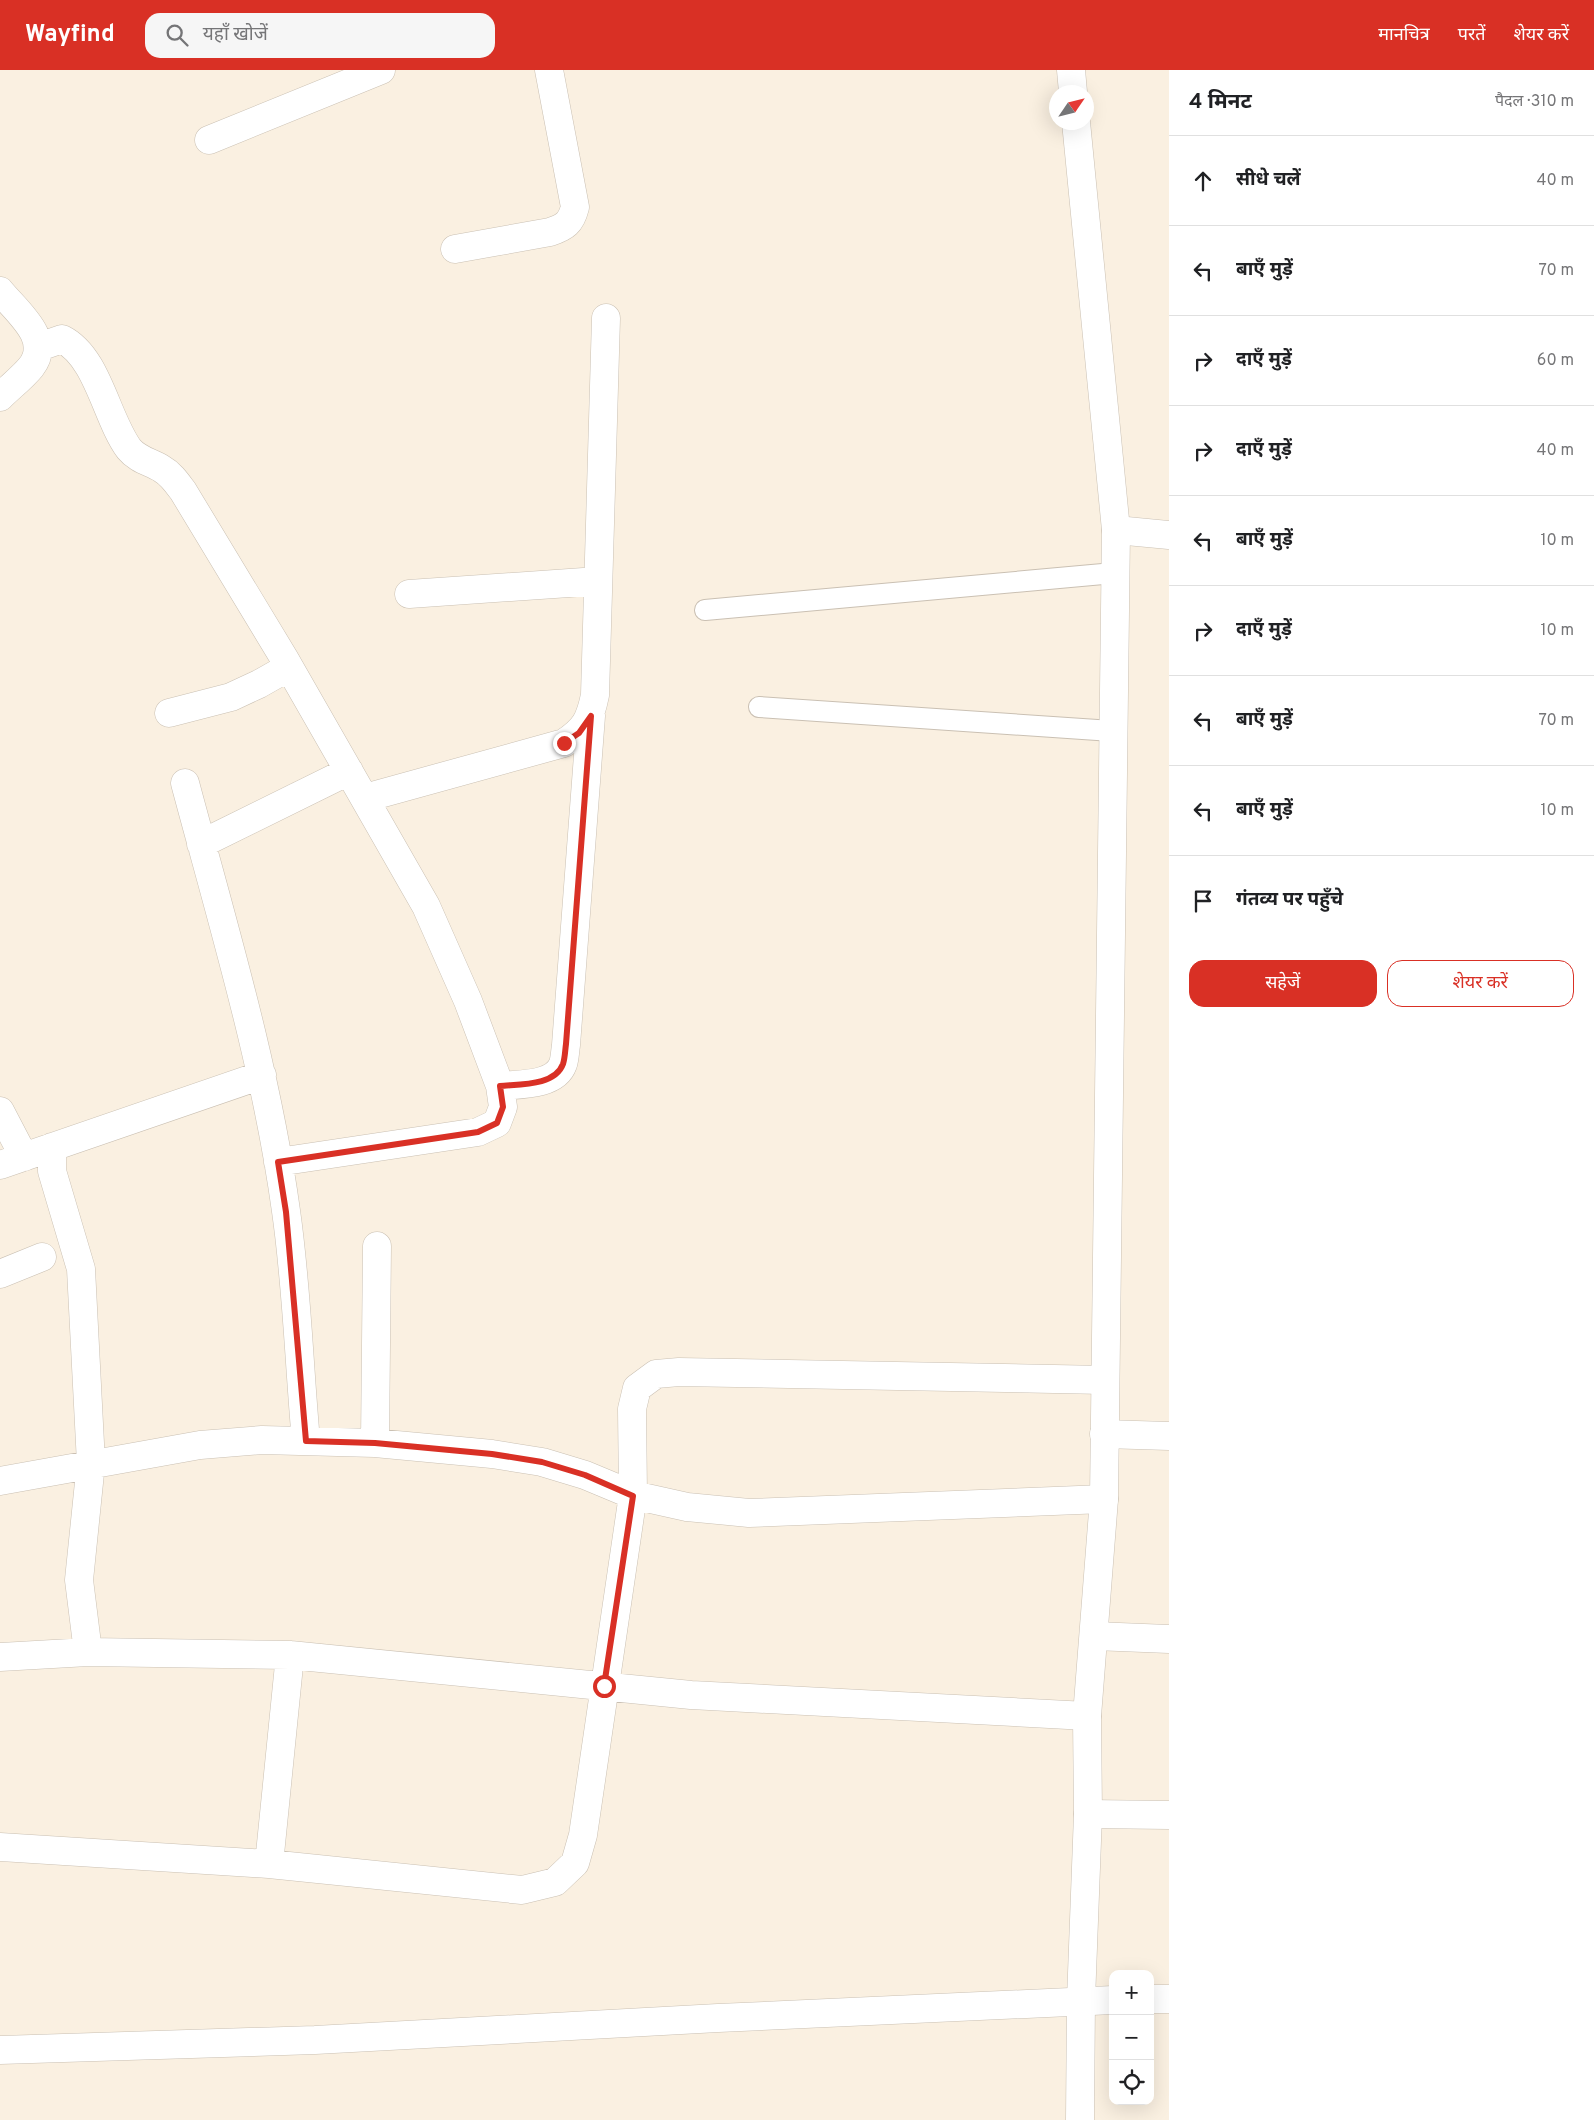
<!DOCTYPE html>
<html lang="hi">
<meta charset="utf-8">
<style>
:root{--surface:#fff;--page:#f6f6f6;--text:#202124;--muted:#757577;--line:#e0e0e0;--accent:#d93025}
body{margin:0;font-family:Overpass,"Noto Sans Devanagari",sans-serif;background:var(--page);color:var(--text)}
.controls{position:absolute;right:15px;bottom:15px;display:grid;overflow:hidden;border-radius:10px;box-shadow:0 5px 20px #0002}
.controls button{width:45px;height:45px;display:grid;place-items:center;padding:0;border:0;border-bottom:1px solid var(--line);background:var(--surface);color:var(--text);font:25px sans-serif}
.compass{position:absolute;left:1049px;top:15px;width:45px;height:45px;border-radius:50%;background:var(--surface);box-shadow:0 5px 20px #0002;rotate:55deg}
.stop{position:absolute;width:15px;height:15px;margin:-11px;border:4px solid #d93025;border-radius:50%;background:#fff}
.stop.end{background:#d93025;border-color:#fff;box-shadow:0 1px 5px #0008}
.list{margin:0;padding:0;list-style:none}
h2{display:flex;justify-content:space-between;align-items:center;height:65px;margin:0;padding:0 20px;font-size:21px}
h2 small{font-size:16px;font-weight:400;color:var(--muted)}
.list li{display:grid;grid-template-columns:32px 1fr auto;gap:15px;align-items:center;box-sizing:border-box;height:90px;padding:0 20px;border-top:1px solid var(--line)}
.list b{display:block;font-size:19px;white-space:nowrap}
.list em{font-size:16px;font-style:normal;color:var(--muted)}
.actions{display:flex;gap:10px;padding:15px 20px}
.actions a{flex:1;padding:11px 0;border:1px solid var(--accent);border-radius:15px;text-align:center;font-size:18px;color:var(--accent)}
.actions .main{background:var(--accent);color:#fff}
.icon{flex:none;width:28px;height:28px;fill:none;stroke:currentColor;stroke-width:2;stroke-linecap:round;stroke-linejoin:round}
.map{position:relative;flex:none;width:1169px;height:2050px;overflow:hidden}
header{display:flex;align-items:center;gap:30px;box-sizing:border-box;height:70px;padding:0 25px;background:var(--accent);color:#fff}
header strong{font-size:24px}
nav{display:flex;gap:28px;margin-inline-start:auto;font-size:18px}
.search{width:350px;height:45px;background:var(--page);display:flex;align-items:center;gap:12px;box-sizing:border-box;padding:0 18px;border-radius:15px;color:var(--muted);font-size:19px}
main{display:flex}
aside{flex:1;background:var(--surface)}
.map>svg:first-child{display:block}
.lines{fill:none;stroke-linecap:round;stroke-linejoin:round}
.lane-casing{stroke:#cac0b3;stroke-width:22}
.street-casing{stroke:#cac0b3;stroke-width:29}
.secondary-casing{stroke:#cac0b3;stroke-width:29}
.lane{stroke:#fff;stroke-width:20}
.street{stroke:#fff;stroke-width:28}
.secondary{stroke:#fff;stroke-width:28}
.route{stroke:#d93025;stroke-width:6}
</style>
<header>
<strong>Wayfind</strong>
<div class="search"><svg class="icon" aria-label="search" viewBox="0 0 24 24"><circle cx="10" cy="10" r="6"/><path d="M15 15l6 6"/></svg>यहाँ खोजें</div>
<nav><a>मानचित्र</a><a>परतें</a><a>शेयर करें</a></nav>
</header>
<main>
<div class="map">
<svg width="1169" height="2050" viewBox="0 0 1169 2050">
<rect width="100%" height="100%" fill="#faf0e1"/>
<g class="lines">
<g class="lane-casing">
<path id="lane" d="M 705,540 L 1114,503
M 759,637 L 1112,661"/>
</g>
<g class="street-casing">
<path id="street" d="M 209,70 L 381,0
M 455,179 L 550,162 C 565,157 571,153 575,137 L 549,0
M 0,221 C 17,242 53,269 31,297 C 22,308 10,317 0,327
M 39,277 L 62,269 C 98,287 106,348 129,379 C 138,390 151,392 162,399 C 171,404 177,413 183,421 L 284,588 L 426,836 L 468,931 L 500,1016 L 503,1037 L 497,1053 L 478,1062 L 278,1092
M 1116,460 L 1169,465
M 409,524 L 598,511
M 169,643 L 231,627 L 259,614 L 289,597
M 185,713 C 223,855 266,996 286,1141 C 297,1217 299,1295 306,1371
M 365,728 L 564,673 C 585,659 590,650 595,625 L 606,248
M 201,774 L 349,701
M 500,1016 C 519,1014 555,1016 563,994 C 565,988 565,981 566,975 L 591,646
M 0,1041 L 24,1087
M 52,1077 L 52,1101 L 81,1199 L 91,1393 L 79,1510 L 88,1582
M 0,1095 L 262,1005
M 0,1204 L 42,1187
M 1104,1364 L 1169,1366
M 375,1373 L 377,1176
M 0,1411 L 200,1375 L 262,1370 L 375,1373 L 492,1384 L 542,1392 L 585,1405 L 633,1425 L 687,1437 L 749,1443 L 1104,1429
M 1094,1566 L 1169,1569
M 0,1587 L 88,1582 L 290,1585 L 691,1625 L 1087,1646
M 1088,1744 L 1169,1745
M 0,1777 L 269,1794 L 522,1820 L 555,1812 L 575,1793 L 583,1765 L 633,1425 L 632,1339 L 637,1318 L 656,1304 L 679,1302 L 1105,1310
M 269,1794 L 290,1585
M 1150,1929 L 1169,1929
M 0,1980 L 315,1970 L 718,1948 L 1113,1930"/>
</g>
<g class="secondary-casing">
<path id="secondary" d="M 1071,0 L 1073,22
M 1076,52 L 1116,460 L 1104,1429 L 1087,1646 L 1088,1744 L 1081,1930 L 1080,2050"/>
</g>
<use href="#lane" class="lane"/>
<use href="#street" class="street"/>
<use href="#secondary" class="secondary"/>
</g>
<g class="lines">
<path class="route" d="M 564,673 L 579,663 L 591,646 L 566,974 C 565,981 565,988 563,994 C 555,1016 519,1014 500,1016 L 503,1037 L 497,1053 L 478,1062 L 278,1092 L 286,1142 L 306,1371 L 375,1373 L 492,1384 L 542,1392 L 585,1405 L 633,1426 L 604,1616"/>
</g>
</svg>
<div class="controls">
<button>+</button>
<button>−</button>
<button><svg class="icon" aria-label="locate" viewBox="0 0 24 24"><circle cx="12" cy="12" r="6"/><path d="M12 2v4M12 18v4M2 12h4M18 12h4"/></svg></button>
</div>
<svg class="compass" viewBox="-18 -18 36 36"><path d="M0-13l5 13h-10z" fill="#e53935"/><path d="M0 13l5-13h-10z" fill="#757577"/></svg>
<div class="stop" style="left:604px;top:1616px"></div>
<div class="stop end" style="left:564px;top:673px"></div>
</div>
<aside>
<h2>4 मिनट<small>पैदल · 310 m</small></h2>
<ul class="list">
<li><svg class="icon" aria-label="ahead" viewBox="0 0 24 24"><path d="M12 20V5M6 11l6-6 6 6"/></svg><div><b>सीधे चलें</b></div><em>40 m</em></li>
<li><svg class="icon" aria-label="left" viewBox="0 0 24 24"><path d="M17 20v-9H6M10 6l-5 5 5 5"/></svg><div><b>बाएँ मुड़ें</b></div><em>70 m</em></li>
<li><svg class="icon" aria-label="right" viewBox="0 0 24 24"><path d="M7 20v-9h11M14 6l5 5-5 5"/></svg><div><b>दाएँ मुड़ें</b></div><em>60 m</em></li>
<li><svg class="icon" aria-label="right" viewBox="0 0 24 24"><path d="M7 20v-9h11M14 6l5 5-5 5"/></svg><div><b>दाएँ मुड़ें</b></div><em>40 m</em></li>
<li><svg class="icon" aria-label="left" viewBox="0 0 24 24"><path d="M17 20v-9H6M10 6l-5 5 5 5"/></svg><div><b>बाएँ मुड़ें</b></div><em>10 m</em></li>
<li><svg class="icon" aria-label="right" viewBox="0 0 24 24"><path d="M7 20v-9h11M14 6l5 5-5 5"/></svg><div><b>दाएँ मुड़ें</b></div><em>10 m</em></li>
<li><svg class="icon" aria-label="left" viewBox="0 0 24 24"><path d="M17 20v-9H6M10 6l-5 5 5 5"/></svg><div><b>बाएँ मुड़ें</b></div><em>70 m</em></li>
<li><svg class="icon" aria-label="left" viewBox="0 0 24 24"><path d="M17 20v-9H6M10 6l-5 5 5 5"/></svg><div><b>बाएँ मुड़ें</b></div><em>10 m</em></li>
<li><svg class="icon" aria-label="arrive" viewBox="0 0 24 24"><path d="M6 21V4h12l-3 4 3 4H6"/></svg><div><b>गंतव्य पर पहुँचे</b></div></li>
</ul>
<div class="actions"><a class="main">सहेजें</a><a>शेयर करें</a></div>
</aside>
</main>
